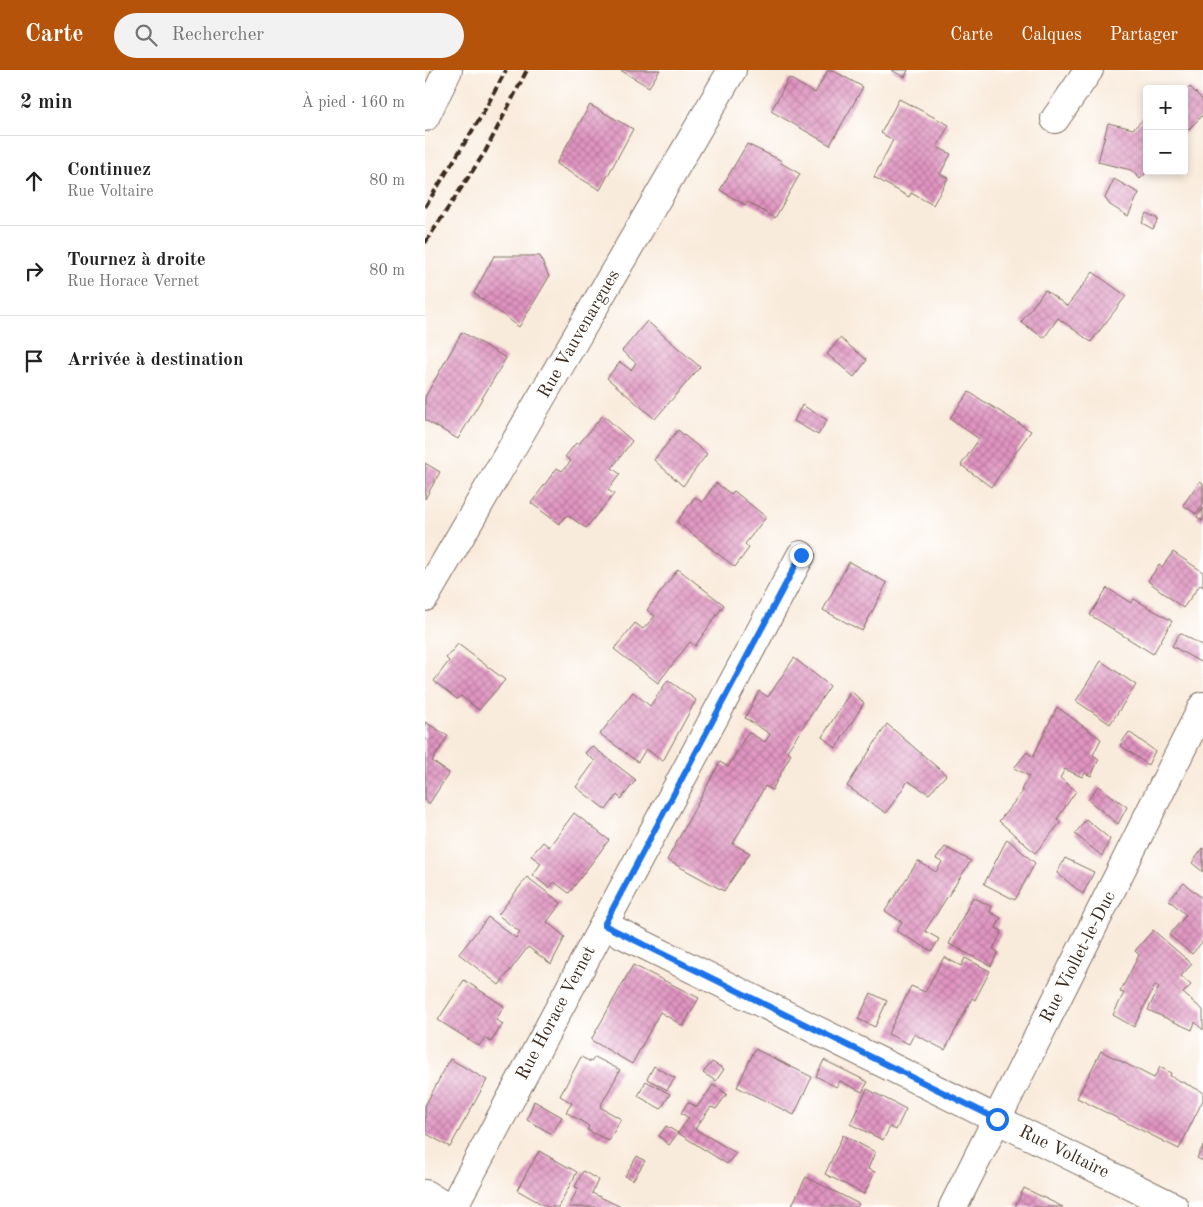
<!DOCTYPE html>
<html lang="fr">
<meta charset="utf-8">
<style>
:root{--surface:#fff;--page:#f2f2f2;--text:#222;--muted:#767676;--line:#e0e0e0;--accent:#b45309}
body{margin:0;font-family:"Old Standard TT",serif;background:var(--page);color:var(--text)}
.controls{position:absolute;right:15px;top:15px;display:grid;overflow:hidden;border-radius:5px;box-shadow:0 2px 8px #0003}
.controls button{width:45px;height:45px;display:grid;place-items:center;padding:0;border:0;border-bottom:1px solid var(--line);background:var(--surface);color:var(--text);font:25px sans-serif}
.stop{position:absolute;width:15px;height:15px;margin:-11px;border:4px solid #1a73e8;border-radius:50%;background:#fff}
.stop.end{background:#1a73e8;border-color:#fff;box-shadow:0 1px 5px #0008}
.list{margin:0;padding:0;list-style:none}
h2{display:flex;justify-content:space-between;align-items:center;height:65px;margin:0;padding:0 20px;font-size:21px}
h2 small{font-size:16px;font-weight:400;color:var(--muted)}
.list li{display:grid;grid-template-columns:32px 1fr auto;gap:15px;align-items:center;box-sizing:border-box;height:90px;padding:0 20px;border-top:1px solid var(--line)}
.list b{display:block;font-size:19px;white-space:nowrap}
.list p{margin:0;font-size:16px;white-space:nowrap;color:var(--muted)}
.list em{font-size:16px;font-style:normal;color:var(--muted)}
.icon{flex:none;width:28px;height:28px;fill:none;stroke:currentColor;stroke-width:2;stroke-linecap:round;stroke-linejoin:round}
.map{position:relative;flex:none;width:778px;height:1137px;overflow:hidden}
header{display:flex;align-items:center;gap:30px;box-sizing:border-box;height:70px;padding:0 25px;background:var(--accent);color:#fff}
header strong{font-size:24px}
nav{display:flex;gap:28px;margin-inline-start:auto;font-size:18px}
.search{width:350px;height:45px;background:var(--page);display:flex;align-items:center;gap:12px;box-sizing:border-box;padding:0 18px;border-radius:28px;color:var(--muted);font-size:19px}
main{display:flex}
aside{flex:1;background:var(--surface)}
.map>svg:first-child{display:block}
.building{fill:url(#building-cross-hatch)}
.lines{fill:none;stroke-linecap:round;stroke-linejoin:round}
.minor-casing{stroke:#7e6e60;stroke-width:30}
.minor{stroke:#fff;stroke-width:28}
.rail{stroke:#3b2a1e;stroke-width:4;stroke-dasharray:8 4;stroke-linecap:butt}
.route{stroke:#1a73e8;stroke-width:6}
.labels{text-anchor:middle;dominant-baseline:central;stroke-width:4.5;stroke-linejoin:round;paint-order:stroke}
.street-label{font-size:18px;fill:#3b2a1e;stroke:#fff}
</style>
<header>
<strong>Carte</strong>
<div class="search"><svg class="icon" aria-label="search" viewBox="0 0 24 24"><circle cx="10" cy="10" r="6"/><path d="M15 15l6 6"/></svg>Rechercher</div>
<nav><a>Carte</a><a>Calques</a><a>Partager</a></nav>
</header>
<main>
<aside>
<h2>2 min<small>À pied · 160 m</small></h2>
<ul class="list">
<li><svg class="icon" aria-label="ahead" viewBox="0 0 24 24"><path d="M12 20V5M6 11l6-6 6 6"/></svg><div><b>Continuez</b><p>Rue Voltaire</p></div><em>80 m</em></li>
<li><svg class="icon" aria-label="right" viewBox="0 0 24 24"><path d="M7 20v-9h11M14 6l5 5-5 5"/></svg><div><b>Tournez à droite</b><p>Rue Horace Vernet</p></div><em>80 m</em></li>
<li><svg class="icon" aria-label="arrive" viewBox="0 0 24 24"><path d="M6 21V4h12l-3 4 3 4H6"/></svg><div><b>Arrivée à destination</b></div></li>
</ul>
</aside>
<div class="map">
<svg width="778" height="1137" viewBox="0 0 778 1137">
<defs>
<pattern id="building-cross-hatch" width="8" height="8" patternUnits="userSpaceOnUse" patternTransform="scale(1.25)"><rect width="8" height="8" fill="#e094c1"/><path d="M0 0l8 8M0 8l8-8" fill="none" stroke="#b7799c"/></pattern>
</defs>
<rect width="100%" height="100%" fill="#fff"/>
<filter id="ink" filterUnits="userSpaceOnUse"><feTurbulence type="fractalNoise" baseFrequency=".02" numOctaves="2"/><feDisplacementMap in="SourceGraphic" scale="10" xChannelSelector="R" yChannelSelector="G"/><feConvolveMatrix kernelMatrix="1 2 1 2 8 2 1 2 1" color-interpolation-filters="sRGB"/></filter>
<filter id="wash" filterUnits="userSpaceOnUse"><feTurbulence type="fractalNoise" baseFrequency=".0096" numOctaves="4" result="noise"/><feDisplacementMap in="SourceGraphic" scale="20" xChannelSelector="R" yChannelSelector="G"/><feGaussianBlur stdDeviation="1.12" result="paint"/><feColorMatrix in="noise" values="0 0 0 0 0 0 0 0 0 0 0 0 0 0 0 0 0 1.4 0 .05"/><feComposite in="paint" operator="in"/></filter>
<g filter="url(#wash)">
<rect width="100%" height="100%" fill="#f9ebdc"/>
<g id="blocks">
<path class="building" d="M 195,0 L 235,0 L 224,17 Z
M 403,0 L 407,0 L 438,17 L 405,75 L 346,41 L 364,8 L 390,23 Z
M 466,0 L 483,0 L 480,7 Z
M 765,17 L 778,30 L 778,45 L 759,64 L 759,23 Z
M 474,29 L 524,55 L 512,77 L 526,84 L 515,104 L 523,108 L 508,135 L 486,123 L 484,127 L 449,107 L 468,70 L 456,63 Z
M 165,35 L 208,59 L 175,120 L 131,94 Z
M 722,46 L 722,102 L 715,109 L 706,100 L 673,92 L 683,53 L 708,59 Z
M 322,74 L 357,91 L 356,93 L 375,104 L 350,148 L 323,132 L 320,135 L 295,120 Z
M 689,109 L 714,123 L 703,146 L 685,135 L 680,128 Z
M 721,143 L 733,149 L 728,159 L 717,153 Z
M 69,186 L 115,186 L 124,207 L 94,257 L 49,223 Z
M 668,202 L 701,226 L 666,272 L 633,248 L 619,268 L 596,252 L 620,220 L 642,236 Z
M 222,251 L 275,297 L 230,349 L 182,308 L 195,292 L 206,300 L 211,293 L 197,281 Z
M 37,262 L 81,288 L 33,369 L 0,350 L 0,327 Z
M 415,268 L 442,290 L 429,307 L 402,284 Z
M 544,322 L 606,361 L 566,417 L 536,395 L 554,369 L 525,348 Z
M 377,335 L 402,350 L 393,365 L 369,351 Z
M 178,345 L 207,371 L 187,398 L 195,404 L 183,420 L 189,424 L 161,458 L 142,445 L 134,454 L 106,433 L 132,398 L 137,401 L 146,391 L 140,387 L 151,373 L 153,375 Z
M 253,360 L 282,384 L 258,416 L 229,390 Z
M 0,393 L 15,402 L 0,429 Z
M 775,411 L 778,413 L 778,435 L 771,444 L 758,435 Z
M 291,413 L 306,424 L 309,421 L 341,447 L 320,474 L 324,478 L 310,497 L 252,452 L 270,427 L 277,432 Z
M 778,438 L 778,451 L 772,447 Z
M 748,482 L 778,502 L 778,517 L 775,515 L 758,538 L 723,511 L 734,495 L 737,497 Z
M 424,492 L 462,513 L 437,561 L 398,540 Z
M 253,499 L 299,535 L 270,576 L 265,572 L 233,613 L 189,579 L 210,553 L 218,559 L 230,546 L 222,540 Z
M 682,518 L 706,533 L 709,529 L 747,551 L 728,584 L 665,545 Z
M 755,563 L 778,576 L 778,586 L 775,592 L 747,576 Z
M 33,574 L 80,610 L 54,640 L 36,626 L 32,629 L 9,611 L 24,591 L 21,588 Z
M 369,588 L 405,616 L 362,681 L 366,684 L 347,720 L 340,716 L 308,774 L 325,783 L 299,821 L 242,790 L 295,692 L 303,697 L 323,662 L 340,672 L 345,664 L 320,648 L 334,621 L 343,627 Z
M 676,591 L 711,615 L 685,654 L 651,631 Z
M 243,610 L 271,630 L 238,691 L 221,679 L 213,692 L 175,664 L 208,622 L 225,636 Z
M 426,621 L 439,633 L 411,678 L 397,667 Z
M 632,637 L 676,669 L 668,685 L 674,689 L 666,706 L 660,703 L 657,707 L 640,699 L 635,708 L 651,721 L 632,749 L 636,752 L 610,783 L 574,751 L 598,721 L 596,720 L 604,706 L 589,698 L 602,682 L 608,687 Z
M 0,652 L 23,666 L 7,691 L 24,703 L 4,734 L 0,731 Z
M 462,654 L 521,705 L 504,724 L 483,711 L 461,743 L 422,716 Z
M 704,662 L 730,681 L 723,695 L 695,675 Z
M 167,676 L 211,710 L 196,729 L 192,725 L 181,740 L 151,717 L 170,691 L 160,683 Z
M 673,716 L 702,737 L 693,754 L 663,730 Z
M 149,743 L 184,770 L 144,823 L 129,812 L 124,818 L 108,805 L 116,793 L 106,786 L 118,772 L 124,777 Z
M 661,749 L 685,769 L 677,786 L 650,764 Z
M 582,769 L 610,793 L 590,830 L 559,814 Z
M 520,777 L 546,791 L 500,861 L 514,869 L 507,881 L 471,861 L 477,852 L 460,841 L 493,791 L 511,802 L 517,792 L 511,789 Z
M 778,778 L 778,802 L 767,793 Z
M 640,788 L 669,802 L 658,824 L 632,803 Z
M 102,807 L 136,833 L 122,852 L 140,867 L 126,894 L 103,877 L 74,915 L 34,884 L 63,847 L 91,868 L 95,862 L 73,845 Z
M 759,813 L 778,829 L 778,871 L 767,884 L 744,865 L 761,845 L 744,830 Z
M 548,827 L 567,837 L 565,842 L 576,848 L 571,858 L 577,861 L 568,879 L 573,882 L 566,896 L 524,874 Z
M 728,860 L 767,894 L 756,906 L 766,915 L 758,923 L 778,940 L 778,960 L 770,952 L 767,960 L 723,940 L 734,917 L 730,915 L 709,957 L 688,945 L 699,923 L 695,922 L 714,885 L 710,881 Z
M 519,887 L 536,896 L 540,888 L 565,901 L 550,930 L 547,928 L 520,980 L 489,964 L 484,974 L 463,964 L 486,916 L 500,922 Z
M 208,895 L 274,928 L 258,956 L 235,942 L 207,994 L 166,970 Z
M 39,910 L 79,936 L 71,950 L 78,954 L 66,972 L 60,968 L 54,976 L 13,950 Z
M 446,923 L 462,931 L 450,957 L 433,949 Z
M 330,979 L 387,1007 L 369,1045 L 312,1017 Z
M 676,981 L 729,1008 L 735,997 L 746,1003 L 745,1006 L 778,1022 L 778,1030 L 754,1079 L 652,1028 Z
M 156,987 L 166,992 L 170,987 L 195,1000 L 175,1037 L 196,1049 L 184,1071 L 162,1060 L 164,1056 L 141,1042 L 147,1033 L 135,1026 Z
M 25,989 L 62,1010 L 25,1077 L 0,1063 L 0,1036 Z
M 399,990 L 443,1012 L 437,1022 L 415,1011 L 411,1017 L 391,1006 Z
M 287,992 L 299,999 L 291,1011 L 278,1003 Z
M 229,996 L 250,1008 L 242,1020 L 222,1009 Z
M 221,1011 L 245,1024 L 236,1039 L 213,1026 Z
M 288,1015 L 302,1024 L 291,1039 L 286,1037 L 270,1059 L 311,1083 L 302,1094 L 253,1063 L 264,1048 L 256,1043 L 263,1032 L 272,1037 Z
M 442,1019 L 481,1039 L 471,1060 L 465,1057 L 458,1070 L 425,1054 Z
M 109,1031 L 137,1047 L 127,1064 L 102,1050 Z
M 241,1056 L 253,1063 L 244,1075 L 234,1066 Z
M 418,1065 L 450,1082 L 443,1099 L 450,1102 L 439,1124 L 400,1104 Z
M 778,1076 L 778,1091 L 772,1088 Z
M 114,1081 L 152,1102 L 133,1137 L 122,1137 L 92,1120 Z
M 212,1086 L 220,1091 L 208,1110 L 200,1106 Z
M 158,1101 L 173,1110 L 167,1123 L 196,1137 L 144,1137 L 153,1118 L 150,1117 Z
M 381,1107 L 434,1134 L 432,1137 L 366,1137 Z
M 599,1118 L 638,1137 L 590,1137 Z"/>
</g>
</g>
<g filter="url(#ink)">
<use href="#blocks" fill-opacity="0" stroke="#7e6e60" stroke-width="1"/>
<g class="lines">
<g class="minor-casing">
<path id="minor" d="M 0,47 L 23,0
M 630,49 L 664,0
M 0,527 L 307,0
M 179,855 L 749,1137
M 0,1124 L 21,1137
M 28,1137 L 376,485
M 528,1137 L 778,636"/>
</g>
<use href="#minor" class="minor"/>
<path class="rail" d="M 0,137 L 57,45 L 81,0
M 0,173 L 60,82 L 102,0"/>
</g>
</g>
<g class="lines" filter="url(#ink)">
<path class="route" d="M 376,485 L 179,855 L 572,1049"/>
</g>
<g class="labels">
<g class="street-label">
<text transform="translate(154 264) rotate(-60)">Rue Vauvenargues</text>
<text transform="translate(653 887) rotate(-63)">Rue Viollet-le-Duc</text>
<text transform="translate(131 943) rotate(-62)">Rue Horace Vernet</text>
<text transform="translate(639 1082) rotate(26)">Rue Voltaire</text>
</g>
</g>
</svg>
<div class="controls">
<button>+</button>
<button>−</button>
</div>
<div class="stop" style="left:572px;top:1049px"></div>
<div class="stop end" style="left:376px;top:485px"></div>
</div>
</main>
